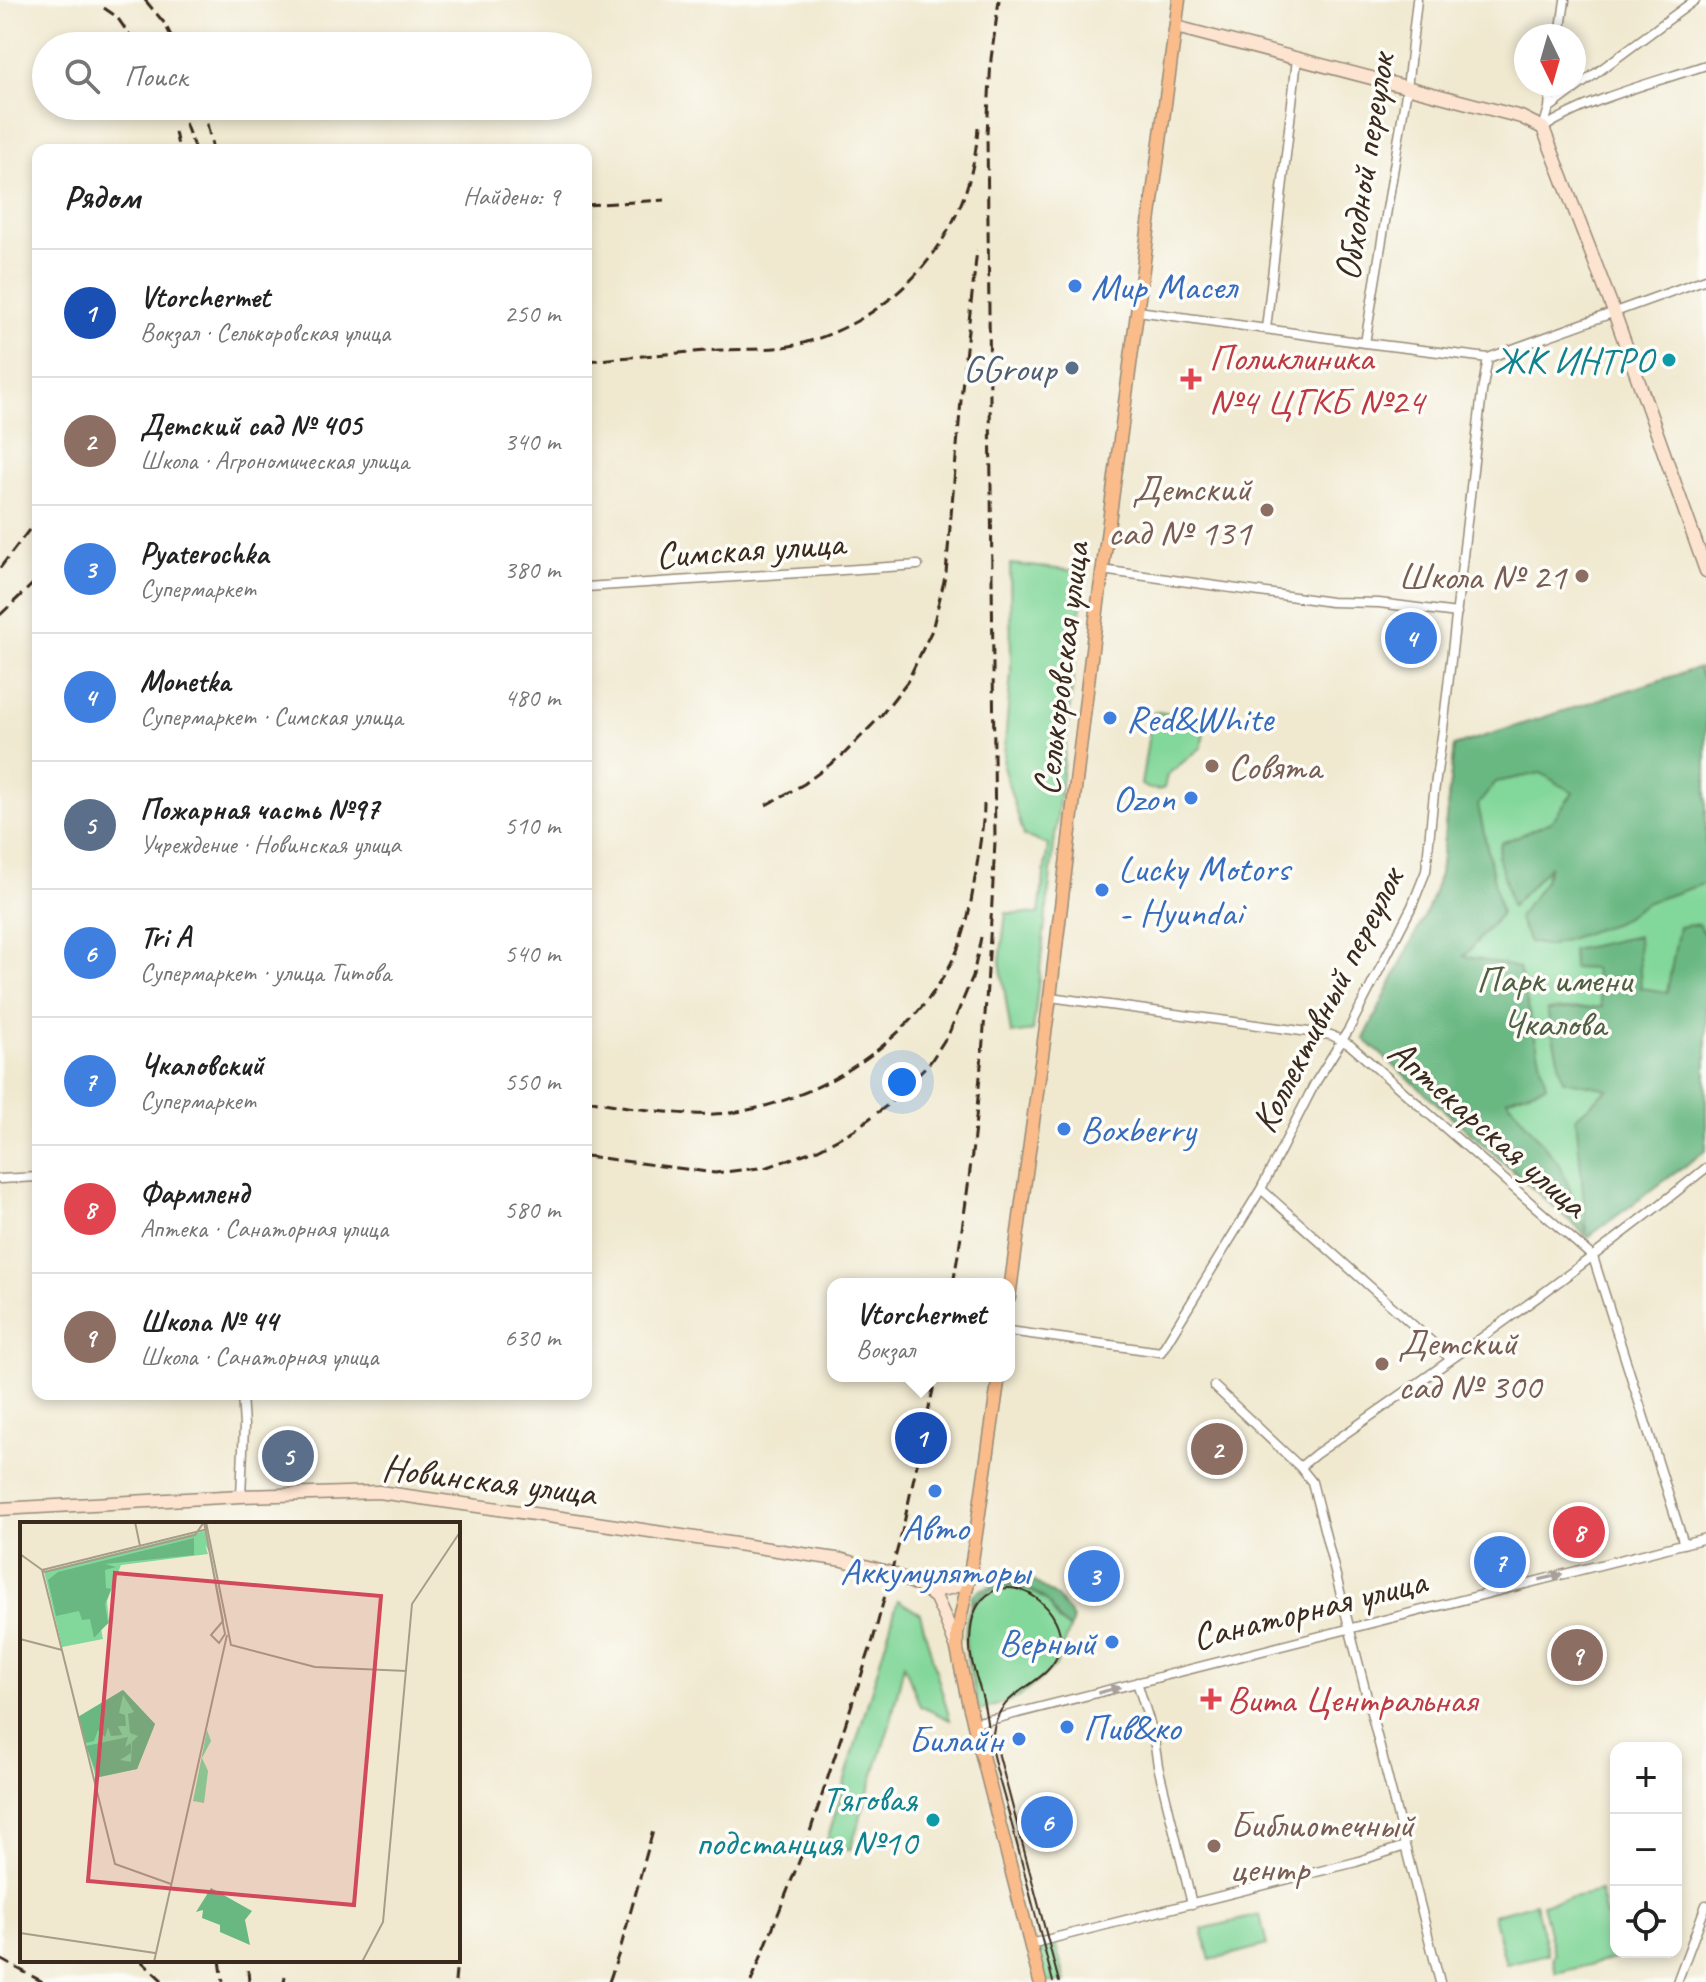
<!DOCTYPE html>
<html lang="ru">
<meta charset="utf-8">
<style>
:root{--surface:#fff;--page:#f2f2f2;--text:#222;--muted:#767676;--line:#e0e0e0;--accent:#2563eb}
body{margin:0;font-family:Caveat,sans-serif;background:var(--page);color:var(--text)}
.controls{position:absolute;right:24px;bottom:24px;display:grid;overflow:hidden;border-radius:16px;box-shadow:0 4px 12px #0003}
.controls button{width:72px;height:72px;display:grid;place-items:center;padding:0;border:0;border-bottom:2px solid var(--line);background:var(--surface);color:var(--text);font:40px sans-serif}
.compass{position:absolute;left:1514px;top:24px;width:72px;height:72px;border-radius:50%;background:var(--surface);box-shadow:0 4px 12px #0003;rotate:175deg}
.you{position:absolute;left:902px;top:1082px;width:28px;height:28px;margin:-20px;border:6px solid #fff;border-radius:50%;background:#1a73e8;box-shadow:0 0 0 12px #1a73e833}
.badge{display:grid;place-items:center;width:52px;height:52px;border-radius:50%;background:var(--accent);color:#fff;font-size:26px;font-weight:700}
.pin{position:absolute;translate:-50% -50%;border:4px solid #fff;box-shadow:0 2px 8px #0006}
.popup{position:absolute;left:827px;top:1278px;width:188px;height:104px;box-sizing:border-box;display:grid;place-content:center;border-radius:16px;background:var(--surface);filter:drop-shadow(0 2px 6px #0005);font-size:26px;white-space:nowrap;color:var(--muted)}
.popup b{font-size:30px;color:var(--text)}
.popup::after{content:'';position:absolute;left:50%;top:100%;margin-left:-16px;border:16px solid transparent;border-top-color:var(--surface)}
.list{margin:0;padding:0;list-style:none}
h2{display:flex;justify-content:space-between;align-items:center;height:104px;margin:0;padding:0 32px;font-size:34px}
h2 small{font-size:26px;font-weight:400;color:var(--muted)}
.list li{display:grid;grid-template-columns:52px 1fr auto;gap:24px;align-items:center;box-sizing:border-box;height:128px;padding:0 32px;border-top:2px solid var(--line)}
.list b{display:block;font-size:30px;white-space:nowrap}
.list p{margin:0;font-size:26px;white-space:nowrap;color:var(--muted)}
.list em{font-size:26px;font-style:normal;color:var(--muted)}
.icon{flex:none;width:44px;height:44px;fill:none;stroke:currentColor;stroke-width:2;stroke-linecap:round;stroke-linejoin:round}
.map{position:relative;flex:none;width:1706px;height:1982px;overflow:hidden}
.search{position:absolute;background:var(--surface);box-shadow:0 4px 12px #0003;left:32px;top:32px;width:560px;height:88px;display:flex;align-items:center;gap:20px;box-sizing:border-box;padding:0 28px;border-radius:44px;color:var(--muted);font-size:30px}
.panel{position:absolute;background:var(--surface);box-shadow:0 4px 12px #0003;left:32px;top:144px;width:560px;height:1256px;border-radius:16px}
.map>svg:first-child{display:block}
.green{fill:#82d79a;stroke:#5e805c;stroke-width:2}
.forest{fill:#69b882;stroke:#527150;stroke-width:2}
.lines{fill:none;stroke-linecap:round;stroke-linejoin:round}
.street-casing{stroke:#968a77;stroke-width:11}
.secondary-casing{stroke:#968a77;stroke-width:15}
.primary-casing{stroke:#968a77;stroke-width:15}
.street{stroke:#fff;stroke-width:8}
.secondary{stroke:#fde4d0;stroke-width:12}
.primary{stroke:#f9bc8a;stroke-width:12}
.tram{stroke:#3b2a1e;stroke-width:2}
.rail{stroke:#3b2a1e;stroke-width:3;stroke-dasharray:12 6;stroke-linecap:butt}
.oneway{fill:#a79f9a}
.shop-dot{fill:#3f7fe0;stroke:#fdfcf7;stroke-width:3}
.culture-dot{fill:#0f9aa8;stroke:#fdfcf7;stroke-width:3}
.service-dot{fill:#5c6f8a;stroke:#fdfcf7;stroke-width:3}
.health-dot{fill:#e0444e;stroke:#fdfcf7;stroke-width:3}
.education-dot{fill:#8d6e63;stroke:#fdfcf7;stroke-width:3}
.labels{text-anchor:middle;dominant-baseline:central;stroke-width:7;stroke-linejoin:round;paint-order:stroke}
.street-label{font-size:38px;fill:#3b2a1e;stroke:#fdfcf7}
.shop-label{font-size:38px;fill:#366cbe;stroke:#fdfcf7;text-anchor:start}
.health-label{font-size:38px;fill:#be3a42;stroke:#fdfcf7;text-anchor:start}
.culture-label{font-size:38px;fill:#0d838f;stroke:#fdfcf7;text-anchor:end}
.service-label{font-size:38px;fill:#4e5e75;stroke:#fdfcf7;text-anchor:end}
.education-label{font-size:38px;fill:#785e54;stroke:#fdfcf7;text-anchor:start}
.park-label{font-size:38px;fill:#505e43;stroke:#fdfcf7}
.inset-road{fill:none;stroke:#a89d89;stroke-width:2}
.view{fill:#d1495b;fill-opacity:0.15;stroke:#d1495b;stroke-width:4}
.inset-edge{fill:none;stroke:#3b2a1e;stroke-width:4}
</style>
<div class="map">
<svg width="1706" height="1982" viewBox="0 0 1706 1982">
<rect width="100%" height="100%" fill="#fdfcf7"/>
<filter id="ink" filterUnits="userSpaceOnUse"><feTurbulence type="fractalNoise" baseFrequency=".0125" numOctaves="2"/><feDisplacementMap in="SourceGraphic" scale="16" xChannelSelector="R" yChannelSelector="G"/><feConvolveMatrix kernelMatrix="1 2 1 2 8 2 1 2 1" color-interpolation-filters="sRGB"/></filter>
<filter id="wash" filterUnits="userSpaceOnUse"><feTurbulence type="fractalNoise" baseFrequency=".006" numOctaves="4" result="noise"/><feDisplacementMap in="SourceGraphic" scale="32" xChannelSelector="R" yChannelSelector="G"/><feGaussianBlur stdDeviation="1.8" result="paint"/><feColorMatrix in="noise" values="0 0 0 0 0 0 0 0 0 0 0 0 0 0 0 0 0 1.4 0 .05"/><feComposite in="paint" operator="in"/></filter>
<g filter="url(#wash)">
<rect width="100%" height="100%" fill="#f0e9d0"/>
<path class="green" d="M 1010,564 L 1085,572 L 1033,1031 L 1011,1034 L 1000,961 L 1006,913 L 1039,914 L 1048,845 L 1024,836 L 1003,767 L 1011,673 Z
M 1706,666 L 1706,1150 L 1588,1237 L 1364,1039 L 1428,909 L 1440,874 L 1454,746 Z
M 1158,712 L 1203,719 L 1205,723 L 1202,747 L 1167,775 L 1164,788 C 1156,792 1148,789 1141,785 L 1151,720 L 1153,713 Z
M 1001,1587 L 1018,1587 L 1031,1591 L 1049,1603 L 1058,1621 L 1070,1629 L 1056,1666 L 1019,1697 L 984,1710 L 979,1710 C 972,1679 958,1639 970,1608 C 975,1596 990,1590 1001,1587 Z
M 898,1600 L 920,1614 L 950,1720 L 920,1706 L 904,1664 L 891,1721 L 850,1850 L 825,1848 Z
M 1600,1891 L 1606,1916 L 1616,1919 L 1616,1952 L 1621,1952 L 1619,1958 L 1556,1973 L 1552,1957 L 1554,1954 L 1542,1904 Z
M 1535,1903 L 1548,1954 L 1506,1964 L 1493,1915 Z
M 1260,1915 L 1267,1945 L 1210,1960 L 1202,1929 Z
M 1055,1943 L 1066,1982 L 1046,1982 L 1038,1953 L 1041,1952 L 1042,1946 Z"/>
<path class="forest" d="M 1698,668 L 1706,686 L 1706,883 L 1646,903 L 1618,922 L 1548,946 L 1529,942 L 1518,918 L 1544,882 L 1550,866 L 1511,907 L 1504,876 L 1498,857 L 1501,843 L 1551,822 L 1573,793 L 1541,773 L 1496,782 L 1478,805 L 1501,914 L 1464,956 L 1519,968 L 1546,1085 L 1507,1099 L 1561,1167 L 1587,1233 L 1576,1117 L 1608,1089 L 1563,1080 L 1547,1010 L 1602,1007 L 1594,969 L 1573,968 L 1572,950 L 1638,936 L 1641,988 L 1667,992 L 1679,927 L 1699,924 L 1706,938 L 1706,1150 L 1588,1237 L 1364,1039 L 1428,909 L 1440,874 L 1454,746 Z
M 1031,1579 L 1058,1598 L 1073,1619 L 1070,1629 C 1054,1619 1060,1618 1050,1605 C 1038,1589 1010,1581 991,1590 C 983,1593 977,1600 971,1605 L 972,1595 C 992,1580 1010,1587 1031,1579 Z"/>
</g>
<g filter="url(#ink)">
<g class="lines">
<g class="street-casing">
<path id="street" d="M 1560,36 L 1565,0
M 1549,108 L 1551,84
M 1543,128 L 1549,108 L 1695,0
M 1543,128 C 1590,98 1653,83 1706,65
M 1138,311 L 1365,343 L 1488,358 L 1706,279
M 1266,329 L 1297,59
M 1365,343 L 1407,88 L 1417,0
M 1102,570 L 1331,602 L 1379,603 L 1457,613
M 586,587 L 918,565
M 1050,997 L 1331,1035 L 1350,1045 L 1593,1257 L 1684,1544
M 0,1179 L 38,1177
M 1261,1189 L 1451,1359
M 1009,1331 L 1161,1352 L 1261,1189 L 1314,1085 L 1349,1029 L 1412,906 L 1426,871 L 1434,793 L 1443,729 L 1482,392 L 1488,358
M 1214,1386 L 1300,1467 L 1312,1482 L 1440,1982
M 1300,1467 L 1316,1454 C 1449,1362 1581,1269 1706,1168
M 241,1496 L 244,1426 L 242,1394
M 1137,1682 L 1153,1733 L 1158,1766 L 1192,1904
M 973,1723 L 998,1718 L 1706,1538
M 1030,1944 L 1356,1862 L 1405,1846
M 1677,1982 L 1706,1905"/>
</g>
<g class="secondary-casing">
<path id="secondary" d="M 1176,27 L 1521,117 L 1543,128 L 1614,312 L 1706,571
M 0,1509 L 241,1496 L 379,1492 L 576,1520 L 843,1560 L 891,1573 L 924,1588 L 936,1598 L 946,1620 L 956,1646
M 924,1588 C 942,1591 954,1590 969,1578"/>
</g>
<g class="primary-casing">
<path id="primary" d="M 1009,1298 L 1050,997 L 1093,641 L 1179,0
M 999,1376 L 971,1568 L 957,1634 L 957,1649 L 968,1701 L 1040,1982"/>
</g>
<use href="#street" class="street"/>
<use href="#secondary" class="secondary"/>
<use href="#primary" class="primary"/>
<path class="tram" d="M 1053,1982 C 1040,1931 1026,1880 1013,1829 C 1006,1802 997,1775 991,1747 C 988,1733 987,1719 984,1705 C 981,1686 970,1666 970,1647 C 970,1631 971,1612 982,1600 C 1012,1566 1070,1611 1059,1651 C 1048,1688 999,1686 993,1733 L 1059,1982"/>
<path class="rail" d="M 145,0 L 165,24 L 176,46
M 104,8 L 117,17 L 137,46
M 179,106 L 195,150
M 203,106 L 213,150
M 175,132 L 179,150
M 586,205 L 665,200
M 586,361 C 631,357 676,353 720,350 C 745,349 776,350 800,344 C 901,317 972,232 978,127
M 0,568 L 38,518
M 0,615 L 38,579
M 766,805 L 804,784 L 844,754 L 879,718 L 907,682 L 932,630 L 946,573 L 964,366 L 977,250
M 586,1100 C 634,1108 695,1120 743,1111 C 830,1095 919,1035 956,953 C 969,924 973,890 978,858 C 980,840 984,822 984,804
M 586,1156 L 715,1173 L 768,1167 L 818,1149 L 854,1130 L 889,1104 L 931,1061 L 949,1033 L 973,976 L 981,937
M 953,1284 C 979,1138 988,989 995,841 L 987,134 L 991,59 L 999,0
M 0,1959 L 43,1982
M 140,1960 L 164,1982
M 220,1960 L 223,1982
M 248,1970 L 249,1982
M 284,1982 L 285,1976
M 455,1982 L 456,1970
M 609,1982 L 620,1950 L 654,1827
M 751,1982 L 806,1844 L 873,1640 L 902,1532 L 936,1376"/>
</g>
<defs><path id="oneway-solid" d="M-6-.8H1V-3.2L6.5 0L1 3.2V.8H-6Z" transform="scale(2)"/></defs>
<g class="oneway">
<use href="#oneway-solid" transform="translate(1551 1577) rotate(-14)"/>
<use href="#oneway-solid" transform="translate(1109 1690) rotate(-15)"/>
</g>
</g>
<g class="shop-dot">
<circle cx="1075" cy="286" r="8"/>
<circle cx="1110" cy="718" r="8"/>
<circle cx="1191" cy="798" r="8"/>
<circle cx="1102" cy="890" r="8"/>
<circle cx="1064" cy="1129" r="8"/>
<circle cx="935" cy="1491" r="8"/>
<circle cx="1112" cy="1642" r="8"/>
<circle cx="1067" cy="1727" r="8"/>
<circle cx="1019" cy="1739" r="8"/>
</g>
<g class="culture-dot">
<circle cx="1669" cy="360" r="8"/>
<circle cx="933" cy="1820" r="8"/>
</g>
<circle class="service-dot" cx="1072" cy="368" r="8"/>
<g class="health-dot">
<path d="M1187 367h8v8h8v8h-8v8h-8v-8h-8v-8h8z"/>
<path d="M1207 1687h8v8h8v8h-8v8h-8v-8h-8v-8h8z"/>
</g>
<g class="education-dot">
<circle cx="1267" cy="510" r="8"/>
<circle cx="1582" cy="576" r="8"/>
<circle cx="1212" cy="766" r="8"/>
<circle cx="1382" cy="1364" r="8"/>
<circle cx="1214" cy="1846" r="8"/>
</g>
<g class="labels">
<g class="street-label">
<text transform="translate(1364 167) rotate(-81)">Обходной переулок</text>
<text transform="translate(750 549) rotate(-4)">Симская улица</text>
<text transform="translate(1061 669) rotate(-83)">Селькоровская улица</text>
<text transform="translate(1327 1000) rotate(-63)">Коллективный переулок</text>
<text transform="translate(1488 1128) rotate(41)">Аптекарская улица</text>
<text transform="translate(489 1480) rotate(7)">Новинская улица</text>
<text transform="translate(1309 1609) rotate(-14)">Санаторная улица</text>
</g>
<g class="shop-label">
<text x="1091" y="286">Мир Масел</text>
<text x="1126" y="718">Red&amp;White</text>
<text x="1175" y="798" text-anchor="end">Ozon</text>
<text x="1118" y="868">Lucky Motors<tspan x="1118" dy="44">- Hyundai</tspan></text>
<text x="1080" y="1129">Boxberry</text>
<text x="935" y="1527" text-anchor="middle">Авто<tspan x="935" dy="44">Аккумуляторы</tspan></text>
<text x="1096" y="1642" text-anchor="end">Верный</text>
<text x="1083" y="1727">Пив&amp;ко</text>
<text x="1003" y="1739" text-anchor="end">Билайн</text>
</g>
<g class="health-label">
<text x="1209" y="357">Поликлиника<tspan x="1209" dy="44">№4 ЦГКБ №24</tspan></text>
<text x="1227" y="1699">Вита Центральная</text>
</g>
<g class="culture-label">
<text x="1653" y="360">ЖК ИНТРО</text>
<text x="917" y="1798">Тяговая<tspan x="917" dy="44">подстанция №10</tspan></text>
</g>
<g class="service-label">
<text x="1056" y="368">GGroup</text>
</g>
<g class="education-label">
<text x="1251" y="488" text-anchor="end">Детский<tspan x="1251" dy="44">сад № 131</tspan></text>
<text x="1566" y="576" text-anchor="end">Школа № 21</text>
<text x="1228" y="766">Совята</text>
<text x="1398" y="1342">Детский<tspan x="1398" dy="44">сад № 300</tspan></text>
<text x="1230" y="1824">Библиотечный<tspan x="1230" dy="44">центр</tspan></text>
</g>
<g class="park-label">
<text x="1554" y="979">Парк имени<tspan x="1554" dy="44">Чкалова</tspan></text>
</g>
</g>
<g transform="translate(20 1522)">
<rect width="440" height="440" fill="#f0e9d0"/>
<path d="M 185,9 L 198,65 L 190,31 L 185,23 L 188,32 L 101,43 L 87,79 L 89,101 L 81,107 L 83,117 L 42,125 L 24,49 ZM 103,168 L 135,202 L 117,247 L 76,256 L 58,195 ZM 187,208 L 191,219 L 182,236 L 188,249 L 184,281 L 173,279 Z" fill="#82d79a"/>
<path d="M 174,16 L 174,33 L 85,42 L 96,45 L 85,48 L 86,66 L 91,67 L 85,82 L 88,101 L 74,116 L 70,97 L 62,98 L 59,89 L 36,94 L 28,58 L 38,50 ZM 103,168 L 135,202 L 117,247 L 78,255 L 66,224 L 108,215 L 105,225 L 111,221 L 111,231 L 100,238 L 111,240 L 112,220 L 118,214 L 110,211 L 108,192 L 114,190 L 103,173 L 99,191 L 105,193 L 106,204 L 98,204 L 102,213 L 91,214 L 88,205 L 85,215 L 78,208 L 74,219 L 65,221 L 58,195 ZM 191,366 L 232,389 L 225,398 L 230,423 L 200,410 L 200,403 L 182,396 L 183,388 L 176,390 Z" fill="#69b882"/>
<path class="inset-road" d="M 115,0 L 120,24M 184,0 L 203,99 L 191,113 L 199,121 L 205,112 L 184,0M 186,0 L 211,123 L 295,145 L 387,149M 0,32 L 25,50 L 175,13 L 184,0M 0,117 L 42,128M 151,362 L 95,342 L 22,48 L 188,7M 0,411 L 135,431M 134,440 L 207,113M 342,440 L 363,400 L 392,82 L 440,10"/>
<path class="view" d="M 95,51 L 361,74 L 334,383 L 68,359 Z"/>
<rect width="440" height="440" class="inset-edge"/>
</g>
</svg>
<div class="controls">
<button>+</button>
<button>−</button>
<button><svg class="icon" aria-label="locate" viewBox="0 0 24 24"><circle cx="12" cy="12" r="6"/><path d="M12 2v4M12 18v4M2 12h4M18 12h4"/></svg></button>
</div>
<svg class="compass" viewBox="-18 -18 36 36"><path d="M0-13l5 13h-10z" fill="#e53935"/><path d="M0 13l5-13h-10z" fill="#767676"/></svg>
<div class="you"></div>
<div class="pin badge" style="left:921px;top:1438px;background:#1a4fb4">1</div>
<div class="popup"><b>Vtorchermet</b>Вокзал</div>
<div class="pin badge" style="left:1217px;top:1449px;background:#8d6e63">2</div>
<div class="pin badge" style="left:1094px;top:1576px;background:#3f7fe0">3</div>
<div class="pin badge" style="left:1411px;top:638px;background:#3f7fe0">4</div>
<div class="pin badge" style="left:288px;top:1456px;background:#5c6f8a">5</div>
<div class="pin badge" style="left:1047px;top:1822px;background:#3f7fe0">6</div>
<div class="pin badge" style="left:1500px;top:1562px;background:#3f7fe0">7</div>
<div class="pin badge" style="left:1579px;top:1532px;background:#e0444e">8</div>
<div class="pin badge" style="left:1577px;top:1655px;background:#8d6e63">9</div>
<div class="search"><svg class="icon" aria-label="search" viewBox="0 0 24 24"><circle cx="10" cy="10" r="6"/><path d="M15 15l6 6"/></svg>Поиск</div>
<section class="panel">
<h2>Рядом<small>Найдено: 9</small></h2>
<ul class="list">
<li><span class="badge" style="background:#1a4fb4">1</span><div><b>Vtorchermet</b><p>Вокзал · Селькоровская улица</p></div><em>250 m</em></li>
<li><span class="badge" style="background:#8d6e63">2</span><div><b>Детский сад № 405</b><p>Школа · Агрономическая улица</p></div><em>340 m</em></li>
<li><span class="badge" style="background:#3f7fe0">3</span><div><b>Pyaterochka</b><p>Супермаркет</p></div><em>380 m</em></li>
<li><span class="badge" style="background:#3f7fe0">4</span><div><b>Monetka</b><p>Супермаркет · Симская улица</p></div><em>480 m</em></li>
<li><span class="badge" style="background:#5c6f8a">5</span><div><b>Пожарная часть №97</b><p>Учреждение · Новинская улица</p></div><em>510 m</em></li>
<li><span class="badge" style="background:#3f7fe0">6</span><div><b>Tri A</b><p>Супермаркет · улица Титова</p></div><em>540 m</em></li>
<li><span class="badge" style="background:#3f7fe0">7</span><div><b>Чкаловский</b><p>Супермаркет</p></div><em>550 m</em></li>
<li><span class="badge" style="background:#e0444e">8</span><div><b>Фармленд</b><p>Аптека · Санаторная улица</p></div><em>580 m</em></li>
<li><span class="badge" style="background:#8d6e63">9</span><div><b>Школа № 44</b><p>Школа · Санаторная улица</p></div><em>630 m</em></li>
</ul>
</section>
</div>
